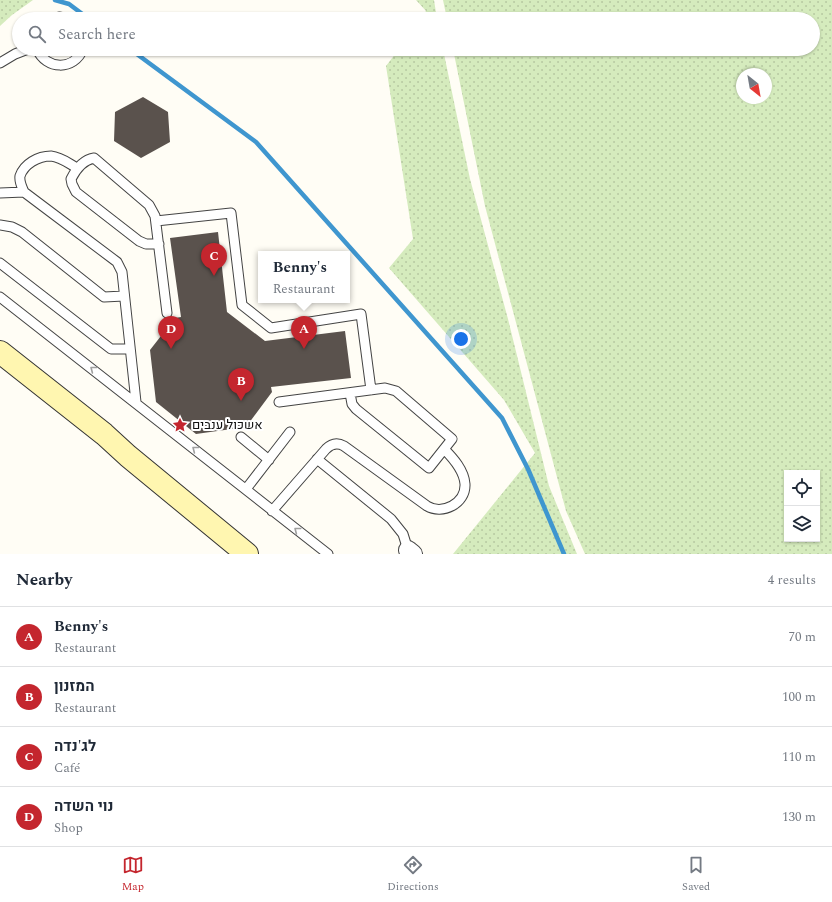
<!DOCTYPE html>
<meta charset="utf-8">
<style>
:root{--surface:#fff;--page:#f6f6f7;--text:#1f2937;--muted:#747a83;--line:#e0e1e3;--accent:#c4262e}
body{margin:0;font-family:Spectral,Heebo,serif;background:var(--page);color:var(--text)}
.controls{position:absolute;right:12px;bottom:12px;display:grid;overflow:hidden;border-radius:0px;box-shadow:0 1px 3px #0004}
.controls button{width:36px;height:36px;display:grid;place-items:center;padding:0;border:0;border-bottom:1px solid var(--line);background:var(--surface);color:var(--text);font:20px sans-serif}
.compass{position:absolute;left:736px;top:68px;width:36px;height:36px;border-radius:50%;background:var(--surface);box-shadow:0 1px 3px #0004;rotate:149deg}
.you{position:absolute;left:461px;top:339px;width:14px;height:14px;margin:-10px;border:3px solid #fff;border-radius:50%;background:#1a73e8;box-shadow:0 0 0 6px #1a73e833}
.badge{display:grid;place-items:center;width:26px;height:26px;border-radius:50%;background:var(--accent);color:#fff;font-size:13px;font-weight:700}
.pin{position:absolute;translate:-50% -33px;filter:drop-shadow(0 1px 2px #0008)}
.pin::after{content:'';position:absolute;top:21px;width:14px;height:12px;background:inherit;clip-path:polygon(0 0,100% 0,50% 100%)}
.popup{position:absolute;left:258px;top:251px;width:92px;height:52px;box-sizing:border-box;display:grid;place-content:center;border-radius:0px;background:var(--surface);filter:drop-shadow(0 1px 3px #0005);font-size:13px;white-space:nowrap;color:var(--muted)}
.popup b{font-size:15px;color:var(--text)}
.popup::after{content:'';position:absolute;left:50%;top:100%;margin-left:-8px;border:8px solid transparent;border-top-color:var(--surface)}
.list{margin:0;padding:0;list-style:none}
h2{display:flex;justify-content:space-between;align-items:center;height:52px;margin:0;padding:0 16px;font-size:17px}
h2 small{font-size:13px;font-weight:400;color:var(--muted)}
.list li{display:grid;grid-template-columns:26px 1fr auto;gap:12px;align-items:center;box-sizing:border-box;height:60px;padding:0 16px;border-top:1px solid var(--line)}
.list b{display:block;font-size:15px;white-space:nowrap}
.list p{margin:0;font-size:13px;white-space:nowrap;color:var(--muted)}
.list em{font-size:13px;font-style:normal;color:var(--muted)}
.icon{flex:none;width:22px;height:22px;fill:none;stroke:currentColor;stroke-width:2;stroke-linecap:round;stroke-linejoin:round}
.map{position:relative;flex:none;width:832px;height:554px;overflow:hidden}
.search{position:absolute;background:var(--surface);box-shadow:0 1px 3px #0004;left:12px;right:12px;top:12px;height:44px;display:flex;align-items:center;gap:10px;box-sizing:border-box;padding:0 14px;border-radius:22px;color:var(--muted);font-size:15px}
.sheet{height:292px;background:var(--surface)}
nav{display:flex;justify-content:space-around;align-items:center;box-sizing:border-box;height:56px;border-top:1px solid var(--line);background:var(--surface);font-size:11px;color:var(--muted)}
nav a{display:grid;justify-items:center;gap:2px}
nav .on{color:var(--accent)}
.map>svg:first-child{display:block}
.grass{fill:url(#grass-dots);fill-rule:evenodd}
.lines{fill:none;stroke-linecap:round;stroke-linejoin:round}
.stream{stroke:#3f96cf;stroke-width:4.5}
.building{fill:#5a524d}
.lane-casing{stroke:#444;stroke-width:11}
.street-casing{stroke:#444;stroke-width:20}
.secondary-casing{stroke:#333;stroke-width:24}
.lane{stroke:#fff;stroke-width:9}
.street{stroke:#fff;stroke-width:18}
.secondary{stroke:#fff6b0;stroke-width:22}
.oneway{stroke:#a0a0a0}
.labels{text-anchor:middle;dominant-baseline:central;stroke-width:4;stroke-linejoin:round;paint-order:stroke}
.poi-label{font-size:13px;fill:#111;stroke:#fff;text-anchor:start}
</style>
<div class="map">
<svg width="832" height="554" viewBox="0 0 832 554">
<defs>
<pattern id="grass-dots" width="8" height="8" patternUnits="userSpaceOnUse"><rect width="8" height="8" fill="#d5ebbd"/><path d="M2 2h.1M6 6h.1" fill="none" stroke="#b6c8a1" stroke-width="1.8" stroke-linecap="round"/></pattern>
</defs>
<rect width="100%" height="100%" fill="#fffdf5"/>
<path class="grass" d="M 0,0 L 33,0 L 12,15 L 0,26 Z
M 416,0 L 434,0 L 437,19 L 421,19 L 426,11 Z
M 443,0 L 832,0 L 832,554 L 585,554 L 566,511 L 485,206 L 453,49 L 813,49 L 813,19 L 447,19 ZM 742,74 L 766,74 L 766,98 L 742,98 ZM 787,473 L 817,473 L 817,539 L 787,539 Z
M 399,49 L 443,49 L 470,179 L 508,319 L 549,486 L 577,554 L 453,554 L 535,453 L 504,400 L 389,268 L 413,239 L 386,66 Z"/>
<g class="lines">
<path class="stream" d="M 55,0 L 69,4 L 89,19
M 130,49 L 256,142 L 502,418 L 528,469 L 564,554"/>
</g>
<path class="building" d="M 143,97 L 168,112 L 170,142 L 141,158 L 114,141 L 115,112 Z
M 218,232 L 227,312 L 265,341 L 345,331 L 351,378 L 271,387 L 272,392 L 246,427 L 196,434 L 156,402 L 150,350 L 175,318 L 181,317 L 170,238 Z"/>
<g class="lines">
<g class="lane-casing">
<path id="lane" d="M 50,19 L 59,17 L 70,19
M 37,49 C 46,70 74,71 83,49
M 0,63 L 15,54 L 28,49
M 77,168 C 68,163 61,157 51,156 C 38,156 24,164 20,176 C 19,182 22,187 24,192 L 117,262 L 122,272 L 136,402
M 0,193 L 24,192
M 156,221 L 231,213 L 242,305 L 271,328 L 361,314 L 371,390
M 0,225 L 12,227 L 22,232 L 104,297 L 124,296
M 159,244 L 146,244 L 139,241 L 76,192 L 72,184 L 71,179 C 76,169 83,160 94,158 L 149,205 L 155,216 L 167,313
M 0,263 L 111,349 L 130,349
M 0,297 L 328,554
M 279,402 L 385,388 L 396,391 L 452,439 L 429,468 L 356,409 L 352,404 L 350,393
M 241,437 L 269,460
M 317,459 L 391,519 L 403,534 L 408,550
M 246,489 L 290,432
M 272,511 L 326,449 C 331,444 337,442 344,446 L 427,506 C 442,515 466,504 465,484 C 464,470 453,458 444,449"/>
</g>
<g class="street-casing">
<path id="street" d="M 408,550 L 413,554"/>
</g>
<g class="secondary-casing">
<path id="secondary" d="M 0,352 L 104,434 L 128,456 L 247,554"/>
</g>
<use href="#lane" class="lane"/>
<use href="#street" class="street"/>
<use href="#secondary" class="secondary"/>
</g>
<defs><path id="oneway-chevron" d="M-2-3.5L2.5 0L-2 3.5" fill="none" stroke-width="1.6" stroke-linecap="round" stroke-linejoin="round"/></defs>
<g class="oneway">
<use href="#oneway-chevron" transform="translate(93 369) rotate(-142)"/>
<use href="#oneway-chevron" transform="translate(195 449) rotate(-142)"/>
<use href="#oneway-chevron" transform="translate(297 530) rotate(-142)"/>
</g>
<defs>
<g id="sight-bare" transform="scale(1.2)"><path d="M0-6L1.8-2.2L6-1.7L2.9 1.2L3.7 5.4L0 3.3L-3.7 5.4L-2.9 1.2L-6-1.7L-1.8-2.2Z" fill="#c4262e" stroke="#fff" stroke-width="2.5" paint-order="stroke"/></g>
</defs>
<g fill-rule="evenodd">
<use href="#sight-bare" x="180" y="425"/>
</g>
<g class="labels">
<g class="poi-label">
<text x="192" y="425">אשכול ענבים</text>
</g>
</g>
</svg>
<div class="controls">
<button><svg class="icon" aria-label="locate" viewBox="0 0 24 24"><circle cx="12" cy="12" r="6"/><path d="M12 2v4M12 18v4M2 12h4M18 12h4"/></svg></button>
<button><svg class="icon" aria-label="layers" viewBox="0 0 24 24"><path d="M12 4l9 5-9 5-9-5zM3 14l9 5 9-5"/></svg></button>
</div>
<svg class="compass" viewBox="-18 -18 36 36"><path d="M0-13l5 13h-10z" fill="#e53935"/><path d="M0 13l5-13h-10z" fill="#747a83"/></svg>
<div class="you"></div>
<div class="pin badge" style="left:304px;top:349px">A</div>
<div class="popup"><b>Benny's</b>Restaurant</div>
<div class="pin badge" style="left:241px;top:401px">B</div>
<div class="pin badge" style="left:214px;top:276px">C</div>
<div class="pin badge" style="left:171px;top:349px">D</div>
<div class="search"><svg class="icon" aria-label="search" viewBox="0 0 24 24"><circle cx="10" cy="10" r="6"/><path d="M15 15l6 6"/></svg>Search here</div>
</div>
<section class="sheet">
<h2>Nearby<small>4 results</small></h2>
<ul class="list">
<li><span class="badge">A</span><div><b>Benny's</b><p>Restaurant</p></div><em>70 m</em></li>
<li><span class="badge">B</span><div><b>המזנון</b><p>Restaurant</p></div><em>100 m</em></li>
<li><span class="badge">C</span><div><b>לג'נדה</b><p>Café</p></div><em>110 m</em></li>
<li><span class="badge">D</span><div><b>נוי השדה</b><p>Shop</p></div><em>130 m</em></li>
</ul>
</section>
<nav>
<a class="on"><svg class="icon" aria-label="map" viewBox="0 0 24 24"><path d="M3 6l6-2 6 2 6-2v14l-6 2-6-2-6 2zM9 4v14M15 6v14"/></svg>Map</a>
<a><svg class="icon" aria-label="directions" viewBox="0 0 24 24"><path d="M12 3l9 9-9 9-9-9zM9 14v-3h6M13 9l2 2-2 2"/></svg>Directions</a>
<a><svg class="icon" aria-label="saved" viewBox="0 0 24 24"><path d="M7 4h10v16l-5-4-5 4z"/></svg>Saved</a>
</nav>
